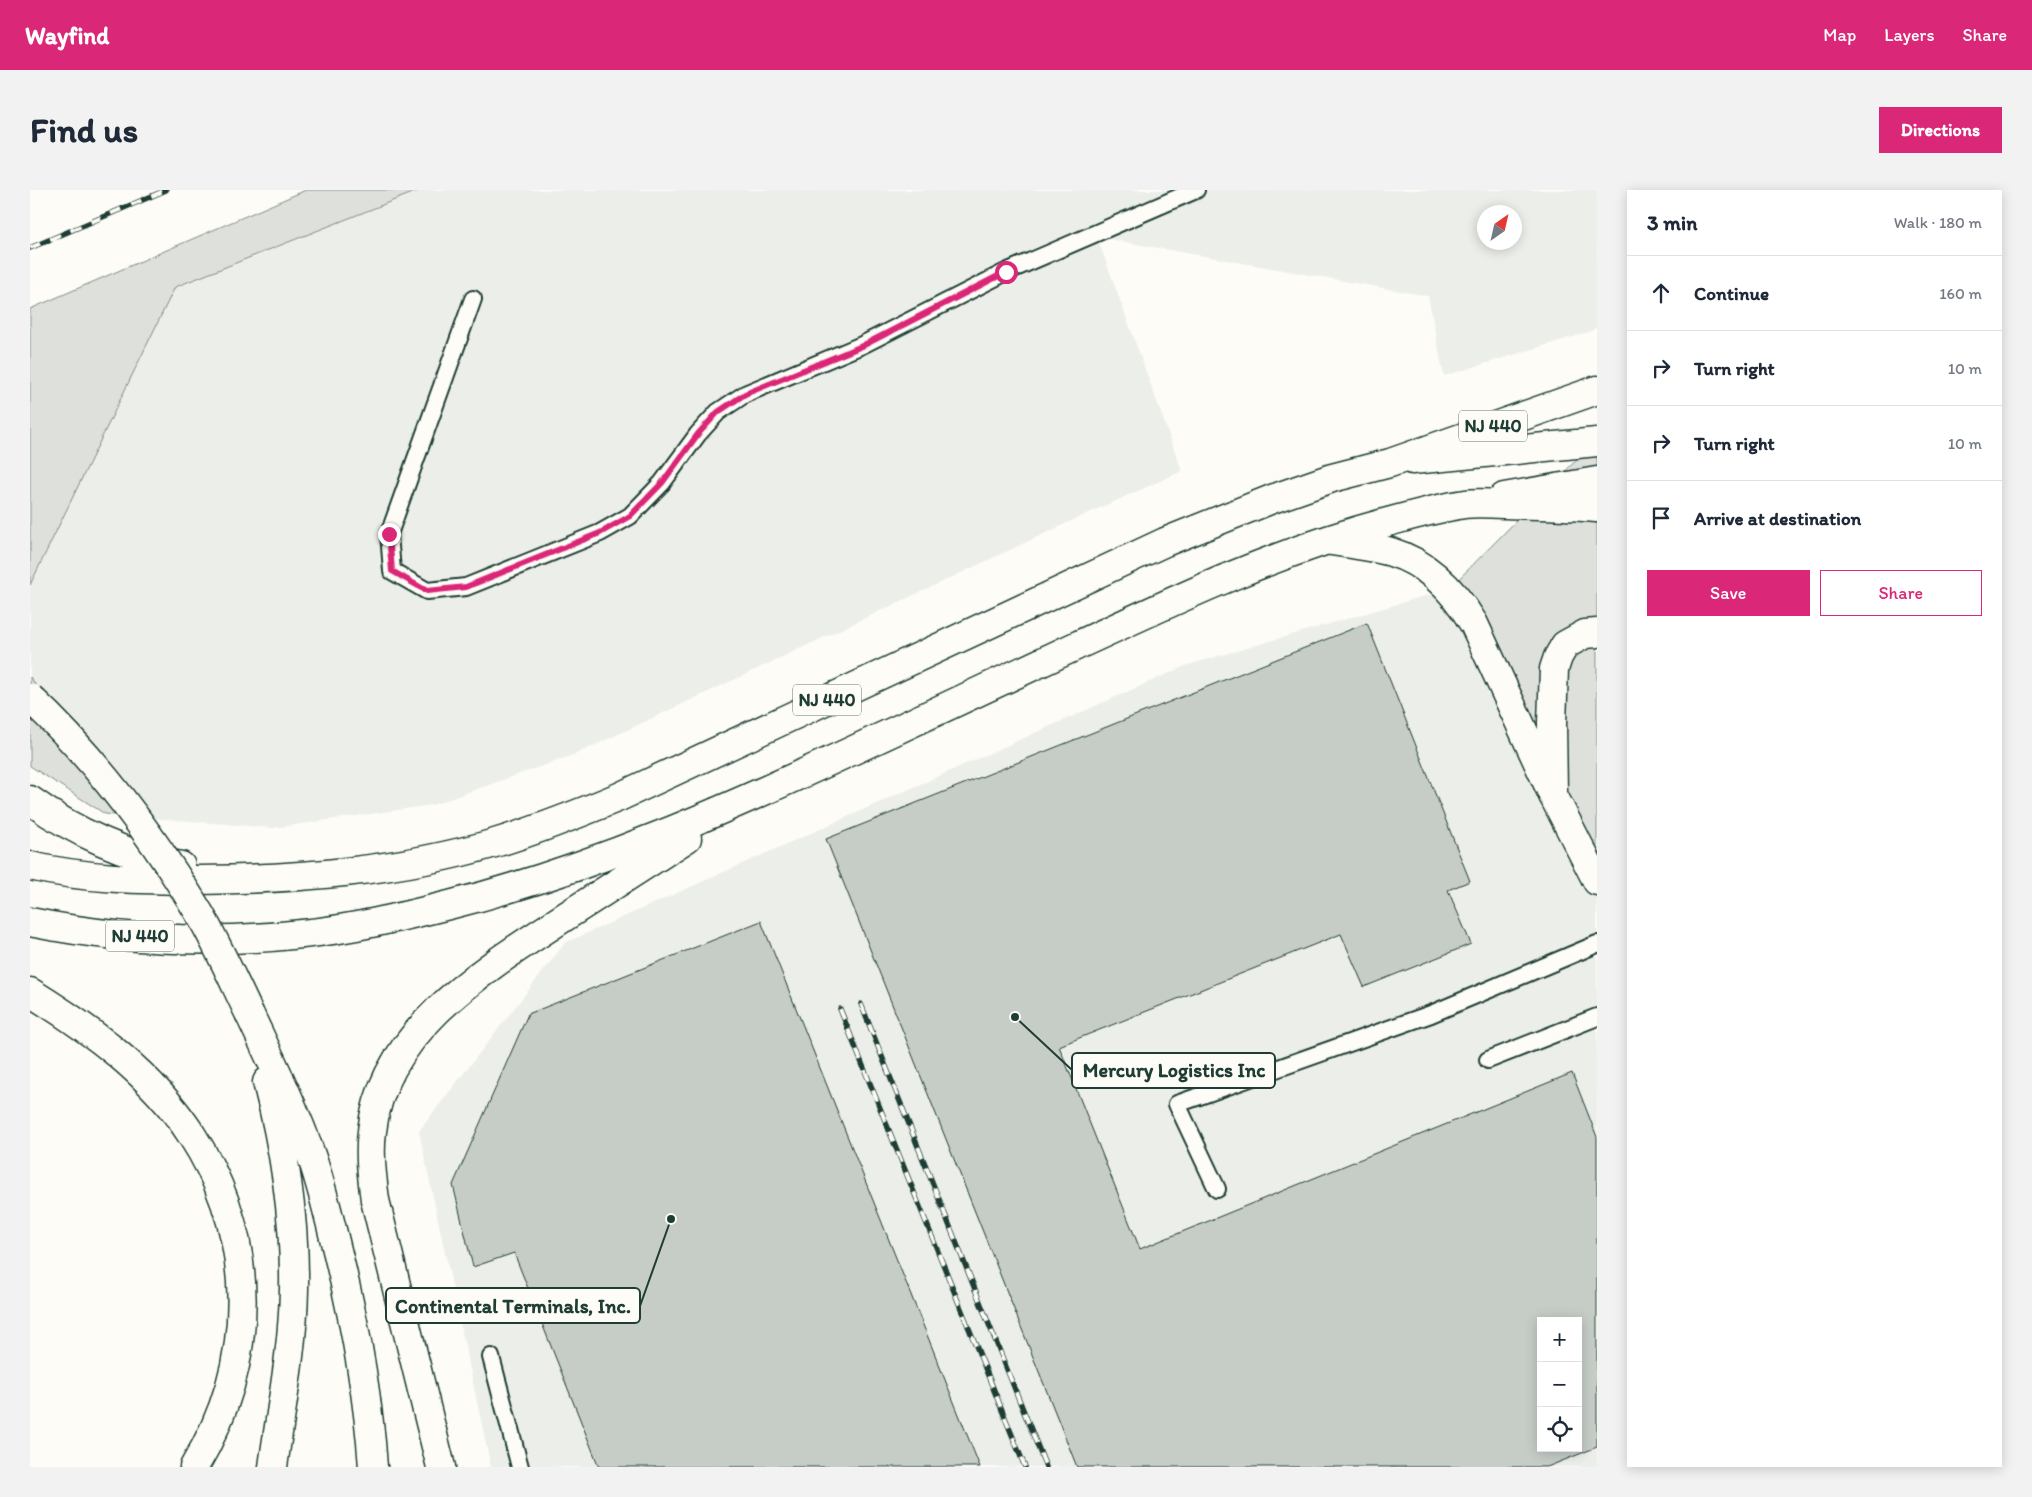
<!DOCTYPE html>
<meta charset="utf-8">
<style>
:root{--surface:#fff;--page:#f2f2f3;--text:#1f2937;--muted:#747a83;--line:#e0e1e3;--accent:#db2777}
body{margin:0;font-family:Itim,sans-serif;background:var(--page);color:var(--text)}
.controls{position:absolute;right:15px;bottom:15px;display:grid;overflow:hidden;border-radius:0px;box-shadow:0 2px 12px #0003}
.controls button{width:45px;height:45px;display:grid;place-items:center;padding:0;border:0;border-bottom:1px solid var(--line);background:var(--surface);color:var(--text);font:25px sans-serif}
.compass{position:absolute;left:1447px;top:15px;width:45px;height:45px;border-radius:50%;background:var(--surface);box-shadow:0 2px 12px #0003;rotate:34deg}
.stop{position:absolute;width:15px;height:15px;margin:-11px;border:4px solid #db2777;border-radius:50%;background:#fff}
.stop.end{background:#db2777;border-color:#fff;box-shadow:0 1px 5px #0008}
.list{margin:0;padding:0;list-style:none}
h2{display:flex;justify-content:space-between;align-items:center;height:65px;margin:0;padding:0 20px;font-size:21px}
h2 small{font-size:16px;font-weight:400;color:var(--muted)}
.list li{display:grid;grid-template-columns:32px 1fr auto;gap:15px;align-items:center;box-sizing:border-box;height:75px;padding:0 20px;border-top:1px solid var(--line)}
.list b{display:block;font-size:19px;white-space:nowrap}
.list em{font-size:16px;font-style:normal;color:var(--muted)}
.actions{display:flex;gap:10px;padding:15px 20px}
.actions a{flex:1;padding:11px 0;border:1px solid var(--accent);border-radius:0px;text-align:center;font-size:18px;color:var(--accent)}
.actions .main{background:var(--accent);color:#fff}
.icon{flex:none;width:28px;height:28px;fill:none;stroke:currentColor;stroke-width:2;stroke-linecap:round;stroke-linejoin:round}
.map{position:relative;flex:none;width:1567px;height:1277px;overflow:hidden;border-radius:0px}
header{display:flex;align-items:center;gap:30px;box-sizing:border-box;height:70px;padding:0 25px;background:var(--accent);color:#fff}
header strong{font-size:24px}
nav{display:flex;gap:28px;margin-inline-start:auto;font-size:18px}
.intro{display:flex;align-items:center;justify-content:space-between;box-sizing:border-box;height:120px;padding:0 30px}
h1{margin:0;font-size:35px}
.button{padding:12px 22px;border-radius:0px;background:var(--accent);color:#fff;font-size:18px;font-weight:700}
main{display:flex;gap:30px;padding:0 30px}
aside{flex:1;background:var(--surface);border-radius:0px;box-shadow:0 2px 12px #0003}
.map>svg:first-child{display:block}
.built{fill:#eceee9;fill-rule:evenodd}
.green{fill:#dde0db;stroke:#7e8e88}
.building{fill:#c6cdc7;stroke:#1f3d34;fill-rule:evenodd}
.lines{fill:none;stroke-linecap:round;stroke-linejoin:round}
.lane-casing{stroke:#1f3d34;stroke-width:20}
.street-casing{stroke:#1f3d34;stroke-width:31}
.secondary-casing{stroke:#1f3d34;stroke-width:31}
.highway-casing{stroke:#1f3d34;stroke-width:31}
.lane{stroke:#fdfcf7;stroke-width:16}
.street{stroke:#fdfcf7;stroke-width:28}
.secondary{stroke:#fdfcf7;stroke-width:28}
.highway{stroke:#fdfcf7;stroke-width:28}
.rail-casing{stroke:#1f3d34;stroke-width:5.5}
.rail{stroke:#fdfcf7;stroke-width:4;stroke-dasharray:11;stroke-linecap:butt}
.highway-bridge-casing{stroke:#1f3d34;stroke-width:31;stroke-linecap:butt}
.highway-bridge{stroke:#fdfcf7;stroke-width:28}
.route{stroke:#db2777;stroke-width:6}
.labels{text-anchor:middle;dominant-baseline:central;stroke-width:5;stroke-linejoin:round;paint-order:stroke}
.shield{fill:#fdfcf7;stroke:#62766e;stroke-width:1}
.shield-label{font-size:18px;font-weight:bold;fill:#1f3d34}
.leader{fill:none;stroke:#1f3d34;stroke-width:2}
.callout-dot{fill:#1f3d34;stroke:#fdfcf7;stroke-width:2}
.callout{fill:#fdfcf7;stroke:#1f3d34;stroke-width:2}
.callout-label{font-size:20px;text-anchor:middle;font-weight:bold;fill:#1f3d34}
</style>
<header>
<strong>Wayfind</strong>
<nav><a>Map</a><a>Layers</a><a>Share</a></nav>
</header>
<div class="intro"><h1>Find us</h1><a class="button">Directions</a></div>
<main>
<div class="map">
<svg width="1567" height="1277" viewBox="0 0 1567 1277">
<rect width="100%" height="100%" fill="#fdfcf7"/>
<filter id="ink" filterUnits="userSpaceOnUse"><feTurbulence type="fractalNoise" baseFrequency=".02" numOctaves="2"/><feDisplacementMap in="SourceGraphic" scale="10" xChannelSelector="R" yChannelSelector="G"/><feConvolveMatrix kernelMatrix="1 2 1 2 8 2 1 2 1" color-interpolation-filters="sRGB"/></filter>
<g filter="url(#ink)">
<path class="built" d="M 390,0 L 1567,0 L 1567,137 L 1559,142 L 1414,186 L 1398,106 L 1067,47 L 1152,281 L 1052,326 L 546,564 L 402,615 L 243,638 L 97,626 L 0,487 L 0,395 L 145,97 ZM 1454,22 L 1484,22 L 1484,52 L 1454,52 Z
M 1412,401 L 1567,694 L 1567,1277 L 461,1277 L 389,941 L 535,753 L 1155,476 ZM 1511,1131 L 1548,1131 L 1548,1258 L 1511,1258 Z"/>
<path class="green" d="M 276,0 L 390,0 L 145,97 L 0,395 L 0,119 Z
M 1567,249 L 1567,694 L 1417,401 Z
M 0,487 L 97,626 L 75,624 L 0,576 Z"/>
<path class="building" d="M 1337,433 L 1440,691 L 1418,700 L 1441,754 L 1334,797 L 1311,744 L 1029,856 L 1110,1059 L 1542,883 L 1567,947 L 1567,1257 L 1517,1277 L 1047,1277 L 796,649 ZM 1511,1131 L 1548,1131 L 1548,1258 L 1511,1258 Z
M 731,731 L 950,1277 L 569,1277 L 484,1063 L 443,1077 L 423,995 L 498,824 Z"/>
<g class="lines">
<g class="lane-casing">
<path id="lane" d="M 443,109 L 359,344 L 362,381 L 397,401 L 436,397 L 570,343 L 600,326 L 632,293 L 668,244 L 688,222 L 715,204 L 832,155 L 976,82 L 1166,0
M 1458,870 L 1567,827
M 1187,999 L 1147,914 L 1401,824 L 1567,754
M 461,1167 L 490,1277"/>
</g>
<g class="street-casing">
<path id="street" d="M 1567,443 L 1555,444 L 1535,455 L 1528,467 L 1524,479 L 1522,533 L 1523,605 L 1567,691"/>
</g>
<g class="secondary-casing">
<path id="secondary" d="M 1382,270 L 1567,252
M 1474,307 L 1567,291"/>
</g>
<g class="highway-casing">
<path id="highway" d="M 1301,351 C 1321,354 1342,356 1361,362 C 1398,373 1425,402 1444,434 L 1523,605
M 0,610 C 44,642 98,666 151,676
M 0,676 C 56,689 112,690 169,690 C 268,689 370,681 465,653 C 508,640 548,624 589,607 L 1135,352 L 1242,309 L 1302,288 L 1360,273 L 1567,200
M 0,732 C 89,750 182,754 272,744 C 322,739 371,727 419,715 C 562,679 695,620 828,558 C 901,524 974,490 1046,456 C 1147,409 1246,362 1354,333 C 1380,326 1407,318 1435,314 C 1448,312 1462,314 1476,314 C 1506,315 1537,315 1567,318
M 0,802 C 60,839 122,884 161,944 C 228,1047 228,1172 164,1277
M 220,825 C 242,872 265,919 282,968 C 292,997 299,1027 306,1056 C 324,1128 338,1203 343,1277
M 237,892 C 255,961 265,1028 264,1099 C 263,1159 251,1218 243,1277
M 411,1277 L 345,1010 C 342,987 339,964 342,941 C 353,839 458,777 536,726 C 577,700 617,674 657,648"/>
</g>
<use href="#lane" class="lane"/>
<use href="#street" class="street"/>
<use href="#secondary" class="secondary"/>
<use href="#highway" class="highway"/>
<g class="rail-casing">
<path id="rail" d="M 0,58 L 136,0
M 831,814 L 1016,1277
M 810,819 L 995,1277"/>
</g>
<use href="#rail" class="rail"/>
<g class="highway-bridge-casing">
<path id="highway-bridge" d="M 0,508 C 67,570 124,648 171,726 C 189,758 204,792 220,825"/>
</g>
<use href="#highway-bridge" class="highway-bridge"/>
</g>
</g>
<g class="lines" filter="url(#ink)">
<path class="route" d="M 359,344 L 362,381 L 397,401 L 436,397 L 570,343 L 600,326 L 632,293 L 668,244 L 688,222 L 715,204 L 832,156 L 976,82"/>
</g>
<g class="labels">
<g class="shield">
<rect x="1429" y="220.5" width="68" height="31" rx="4"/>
<rect x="763" y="494.5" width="68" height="31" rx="4"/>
<rect x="76" y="730.5" width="68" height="31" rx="4"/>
</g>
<g class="shield-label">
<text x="1463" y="236">NJ 440</text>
<text x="797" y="510">NJ 440</text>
<text x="110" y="746">NJ 440</text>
</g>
</g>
<path class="leader" d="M985 827L1042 880M641 1029L610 1116"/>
<g class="callout-dot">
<circle cx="985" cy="827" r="5"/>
<circle cx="641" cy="1029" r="5"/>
</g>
<g class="callout">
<rect x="1042" y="863" width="203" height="35" rx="5"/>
<rect x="356" y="1098" width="254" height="35" rx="5"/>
</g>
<g class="callout-label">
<text x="1144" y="887">Mercury Logistics Inc</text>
<text x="483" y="1123">Continental Terminals, Inc.</text>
</g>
</svg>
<div class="controls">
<button>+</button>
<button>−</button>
<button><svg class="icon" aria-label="locate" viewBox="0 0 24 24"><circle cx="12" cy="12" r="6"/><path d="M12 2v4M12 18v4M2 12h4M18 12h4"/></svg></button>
</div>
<svg class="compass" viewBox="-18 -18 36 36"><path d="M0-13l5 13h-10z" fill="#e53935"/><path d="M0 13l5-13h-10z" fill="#747a83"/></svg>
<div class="stop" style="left:976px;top:82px"></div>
<div class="stop end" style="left:359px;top:344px"></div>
</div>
<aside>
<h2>3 min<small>Walk · 180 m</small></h2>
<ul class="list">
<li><svg class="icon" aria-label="ahead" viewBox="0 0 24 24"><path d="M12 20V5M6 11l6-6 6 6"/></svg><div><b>Continue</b></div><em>160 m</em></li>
<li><svg class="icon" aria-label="right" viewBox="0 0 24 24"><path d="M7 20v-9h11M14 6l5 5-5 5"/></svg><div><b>Turn right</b></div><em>10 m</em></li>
<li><svg class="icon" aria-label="right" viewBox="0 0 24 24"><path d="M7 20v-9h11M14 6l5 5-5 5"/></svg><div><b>Turn right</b></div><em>10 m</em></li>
<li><svg class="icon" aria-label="arrive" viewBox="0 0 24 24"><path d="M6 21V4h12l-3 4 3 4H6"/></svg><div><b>Arrive at destination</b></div></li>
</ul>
<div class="actions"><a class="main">Save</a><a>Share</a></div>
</aside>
</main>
